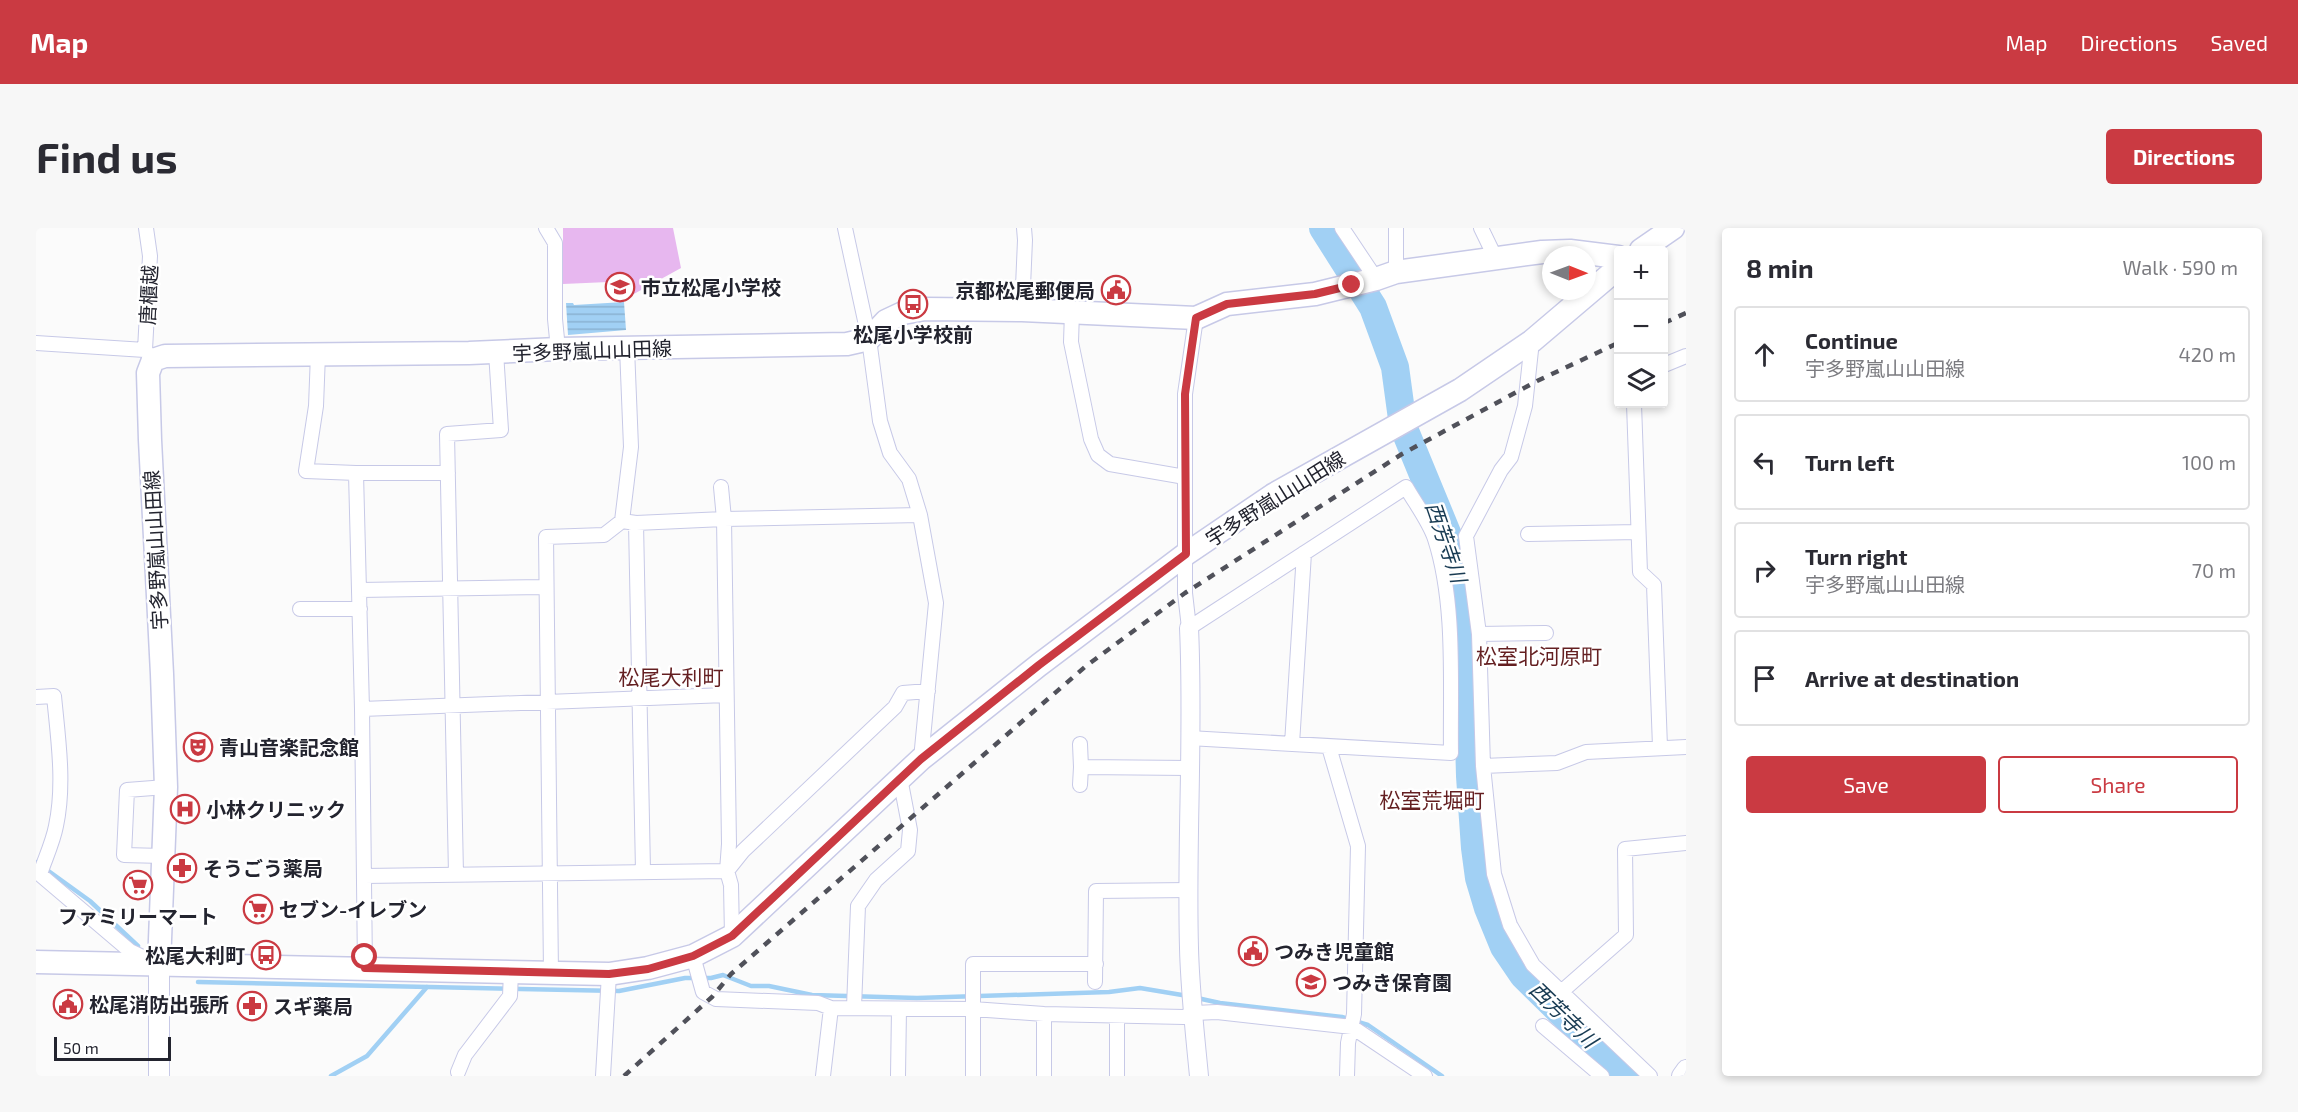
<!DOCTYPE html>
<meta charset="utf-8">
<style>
:root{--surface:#fff;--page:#f7f7f7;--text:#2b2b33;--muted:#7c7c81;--line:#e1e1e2;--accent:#ca3a42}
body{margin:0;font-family:"Exo 2","Noto Sans JP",sans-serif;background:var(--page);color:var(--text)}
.controls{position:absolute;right:18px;top:18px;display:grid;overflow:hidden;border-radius:6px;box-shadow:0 3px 9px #0003}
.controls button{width:54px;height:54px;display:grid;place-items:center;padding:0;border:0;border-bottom:2px solid var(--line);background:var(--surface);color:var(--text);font:30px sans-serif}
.compass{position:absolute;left:1506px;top:18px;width:54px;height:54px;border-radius:50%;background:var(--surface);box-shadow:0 3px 9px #0003;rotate:91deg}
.scale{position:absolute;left:18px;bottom:15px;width:117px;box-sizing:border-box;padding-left:6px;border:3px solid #23242f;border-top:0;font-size:16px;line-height:21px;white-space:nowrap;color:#23242f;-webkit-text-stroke:4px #fff;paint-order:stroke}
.stop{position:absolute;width:18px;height:18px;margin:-14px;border:4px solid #ca3a42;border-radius:50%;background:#fff}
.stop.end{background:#ca3a42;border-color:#fff;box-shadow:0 2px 6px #0008}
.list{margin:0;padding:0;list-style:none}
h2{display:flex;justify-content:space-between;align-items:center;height:78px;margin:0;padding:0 24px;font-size:26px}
h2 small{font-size:20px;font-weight:400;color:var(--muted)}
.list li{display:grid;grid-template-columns:39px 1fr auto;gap:18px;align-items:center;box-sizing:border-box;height:96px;margin:0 12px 12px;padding:0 12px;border:2px solid var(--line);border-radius:6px}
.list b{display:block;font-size:22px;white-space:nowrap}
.list p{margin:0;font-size:20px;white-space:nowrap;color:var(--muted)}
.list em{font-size:20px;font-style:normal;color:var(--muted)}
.actions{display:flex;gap:12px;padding:18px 24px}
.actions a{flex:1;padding:14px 0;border:2px solid var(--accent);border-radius:6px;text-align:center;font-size:21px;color:var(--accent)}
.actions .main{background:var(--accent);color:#fff}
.icon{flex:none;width:33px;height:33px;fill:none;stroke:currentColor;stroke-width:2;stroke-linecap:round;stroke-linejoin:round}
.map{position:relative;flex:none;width:1650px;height:848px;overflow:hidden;border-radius:6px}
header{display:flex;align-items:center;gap:36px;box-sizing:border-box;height:84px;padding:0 30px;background:var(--accent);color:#fff}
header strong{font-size:28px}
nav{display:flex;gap:33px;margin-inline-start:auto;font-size:21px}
.intro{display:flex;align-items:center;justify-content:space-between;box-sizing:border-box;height:144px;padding:0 36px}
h1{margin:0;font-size:42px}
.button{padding:15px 27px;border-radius:6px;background:var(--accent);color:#fff;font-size:21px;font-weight:700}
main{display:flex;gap:36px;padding:0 36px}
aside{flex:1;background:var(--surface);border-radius:6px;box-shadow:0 3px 9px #0003}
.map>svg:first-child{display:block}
.green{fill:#e7b7ef}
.water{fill:url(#water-rules)}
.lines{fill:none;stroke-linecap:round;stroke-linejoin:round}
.stream{stroke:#a1d0f4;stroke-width:4.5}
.river{stroke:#a1d0f4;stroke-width:28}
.minor-casing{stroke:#c7c9e7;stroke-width:16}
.tertiary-casing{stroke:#c7c9e7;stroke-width:20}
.secondary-casing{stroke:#c7c9e7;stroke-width:22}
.primary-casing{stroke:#c7c9e7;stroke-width:25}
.minor{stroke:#fff;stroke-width:14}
.tertiary{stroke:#fff;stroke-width:18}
.secondary{stroke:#fff;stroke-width:20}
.primary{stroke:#fff;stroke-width:22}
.rail{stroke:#50515a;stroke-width:4.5;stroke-dasharray:8 8;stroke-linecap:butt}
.route{stroke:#ca3a42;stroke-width:8}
.labels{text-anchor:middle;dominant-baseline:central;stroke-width:5;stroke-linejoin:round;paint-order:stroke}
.poi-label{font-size:20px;font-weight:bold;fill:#23242f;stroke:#fff;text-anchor:start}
.street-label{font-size:20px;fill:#23242f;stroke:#fff}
.water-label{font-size:21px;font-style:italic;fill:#183b53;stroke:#fff}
.neighbourhood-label{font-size:21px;fill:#641f21;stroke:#fff}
</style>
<header>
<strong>Map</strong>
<nav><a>Map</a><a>Directions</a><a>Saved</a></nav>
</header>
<div class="intro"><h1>Find us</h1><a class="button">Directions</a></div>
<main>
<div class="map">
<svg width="1650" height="848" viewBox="0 0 1650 848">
<defs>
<pattern id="water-rules" width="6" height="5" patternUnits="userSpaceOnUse" patternTransform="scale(1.5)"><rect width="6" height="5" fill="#a1d0f4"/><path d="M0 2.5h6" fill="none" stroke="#8ab2d2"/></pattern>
</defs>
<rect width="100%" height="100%" fill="#fbfbfb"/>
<path class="green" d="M 527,0 L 637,0 L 645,40 L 596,67 L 595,53 L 527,56 Z"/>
<path class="water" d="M 588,74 L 590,102 L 532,107 L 530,75 L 537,75 L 538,77 Z"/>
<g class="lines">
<path class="stream" d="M 0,634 L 54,673 L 102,718
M 162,754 L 583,763 L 649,750 L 675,750 L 687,747 L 715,758 L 733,758 L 776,767 L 881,770 L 1073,764 L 1104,760 L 1152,768
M 1161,770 L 1184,775 L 1306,789 L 1332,797 L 1406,848
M 295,848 L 331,828 L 391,759"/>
<path class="river" d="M 1287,0 L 1337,79 L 1359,139 L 1367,198 L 1423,334 L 1429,364 L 1434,548 L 1439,620 L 1443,650 L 1452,680 L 1468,719 L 1487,747 L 1562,821 L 1593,848"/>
<g class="minor-casing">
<path id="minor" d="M 110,0 L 114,28 L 109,122 L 117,132
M 510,0 L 519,15 L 519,91 L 522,121
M 809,0 L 833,111 L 844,193 L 854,225 L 873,251 L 884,287 L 900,375 L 885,531
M 1306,0 L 1340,51
M 1445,0 L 1460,31
M 1360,44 L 1360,0
M 986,82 L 989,12 L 988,0
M 1036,84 L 1035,114 L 1055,211 L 1062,227 L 1074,236 L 1149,249
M 1496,113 L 1489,178 L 1475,229 L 1465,242 L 1430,308 L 1443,406 L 1447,538 L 1458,646 L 1474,697 L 1497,737 L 1614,848
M 0,115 L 109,122
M 282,126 L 280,178 L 270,243 L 320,245
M 1628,137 L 1650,128
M 1598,176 L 1604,344 L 1618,357 L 1624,519
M 685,259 L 688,291 L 884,287
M 586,293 L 595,219 L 591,120
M 600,295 L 607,643
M 1492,306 L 1602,304
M 324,362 L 509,359
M 264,381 L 324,381
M 1443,406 L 1510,405
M 0,469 L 18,468 C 22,510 29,556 20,598 C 17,614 9,631 4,646
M 326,481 L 690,467
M 1153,510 L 1415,525 C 1414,457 1420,376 1399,311 C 1393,293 1379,275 1370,259 L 1153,400 L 1149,365 L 1149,166 L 1160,90
M 1044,516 L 1045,539 L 1153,540
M 1256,516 L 1268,325
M 1293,519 L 1322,618 L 1318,786 L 1312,815 L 1311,848
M 1447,538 L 1521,535 L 1550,524 L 1650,519
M 1044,557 L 1045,539
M 127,628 L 88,627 L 91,562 L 130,559
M 0,643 L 94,723 L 113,732
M 420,646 L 411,206 L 465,202 L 460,124
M 328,648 L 691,643 L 707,623 L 859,479 L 867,465 L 892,463
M 657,728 L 667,764 L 680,771 L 782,775 L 795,780 L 937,781 L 1008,786 L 1148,789 L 1158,785 L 1181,784 L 1316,799 L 1389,848
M 329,740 L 326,481 L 320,245 L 412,245
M 515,745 L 510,309 L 568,307 L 586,293 L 600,295 L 688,291 L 693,616 L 691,643 L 695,657 L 696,708
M 1059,754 L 1060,663 L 1153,662
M 1524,765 L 1590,707 L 1589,621 L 1650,615
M 818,779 L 822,678 L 840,652 L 872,623 L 874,602 L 864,550
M 1008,786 L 1008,848
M 1081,789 L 1081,848
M 1507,798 L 1566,848
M 422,844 L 429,827 L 474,768 L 475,744
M 567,848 L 573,746
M 787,848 L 795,780
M 862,848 L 863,781
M 937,848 L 937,736 L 1060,736"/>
</g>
<g class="tertiary-casing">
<path id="tertiary" d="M 1153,400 C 1158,507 1150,614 1153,720 C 1154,763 1159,806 1163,848
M 1645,848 L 1650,841"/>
</g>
<g class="secondary-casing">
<path id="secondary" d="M 123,737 L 123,848"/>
</g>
<g class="primary-casing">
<path id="primary" d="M 1605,22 L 1637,0
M 0,734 L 573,746 L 612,740 L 657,728 L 696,708 L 885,531 L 1003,437 L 1150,326 L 1237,267 L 1424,162 L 1496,113 L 1582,40
M 123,737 L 130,559 L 126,446 L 114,212 L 112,145 L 117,132 L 129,128 L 433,125 L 522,121 L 811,116 L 833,111 L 850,93 L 867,85 L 889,81 L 986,82 L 1160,90 L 1191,76 L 1279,66 L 1340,51 L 1360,44 L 1506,24 L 1534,23 L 1582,29"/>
</g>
<use href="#minor" class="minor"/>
<use href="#tertiary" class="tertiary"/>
<use href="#secondary" class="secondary"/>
<use href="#primary" class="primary"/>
<path class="rail" d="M 1628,95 L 1650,85
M 588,848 L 676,769 L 695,746 L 1050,438 L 1149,365 L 1366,226 L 1501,153 L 1582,115"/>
</g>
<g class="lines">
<path class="route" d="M 329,729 L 329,740 L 573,746 L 612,741 L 657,728 L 696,708 L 885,531 L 1003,437 L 1150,326 L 1149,166 L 1160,90 L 1191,76 L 1279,66 L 1316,57"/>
</g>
<defs>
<g id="school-ring" transform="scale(1.5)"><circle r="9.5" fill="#fff" stroke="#ca3a42" stroke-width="1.5"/><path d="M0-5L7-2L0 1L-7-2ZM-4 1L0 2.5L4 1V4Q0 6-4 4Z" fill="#ca3a42"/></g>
<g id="civic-ring" transform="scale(1.5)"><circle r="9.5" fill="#fff" stroke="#ca3a42" stroke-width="1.5"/><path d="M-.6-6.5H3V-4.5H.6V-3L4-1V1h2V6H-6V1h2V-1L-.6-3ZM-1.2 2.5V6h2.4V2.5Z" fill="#ca3a42"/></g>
<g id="bus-ring" transform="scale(1.5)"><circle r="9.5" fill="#fff" stroke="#ca3a42" stroke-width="1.5"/><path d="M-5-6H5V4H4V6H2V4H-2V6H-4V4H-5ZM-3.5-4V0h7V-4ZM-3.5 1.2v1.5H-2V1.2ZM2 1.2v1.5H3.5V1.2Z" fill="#ca3a42"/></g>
<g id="theatre-ring" transform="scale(1.5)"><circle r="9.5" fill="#fff" stroke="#ca3a42" stroke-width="1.5"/><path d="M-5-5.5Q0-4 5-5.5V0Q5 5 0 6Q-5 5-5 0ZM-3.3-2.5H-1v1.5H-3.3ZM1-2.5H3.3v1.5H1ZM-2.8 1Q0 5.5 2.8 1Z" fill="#ca3a42"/></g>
<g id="hospital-ring" transform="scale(1.5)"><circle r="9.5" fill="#fff" stroke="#ca3a42" stroke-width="1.5"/><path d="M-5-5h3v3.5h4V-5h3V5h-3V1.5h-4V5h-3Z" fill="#ca3a42"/></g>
<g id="pharmacy-ring" transform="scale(1.5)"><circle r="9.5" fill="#fff" stroke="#ca3a42" stroke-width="1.5"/><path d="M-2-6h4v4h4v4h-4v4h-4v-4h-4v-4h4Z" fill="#ca3a42"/></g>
<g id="supermarket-ring" transform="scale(1.5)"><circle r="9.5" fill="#fff" stroke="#ca3a42" stroke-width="1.5"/><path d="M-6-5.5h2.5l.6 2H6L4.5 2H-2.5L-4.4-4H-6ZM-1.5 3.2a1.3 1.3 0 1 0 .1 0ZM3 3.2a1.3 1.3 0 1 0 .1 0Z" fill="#ca3a42"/></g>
</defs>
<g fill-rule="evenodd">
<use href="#school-ring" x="584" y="59"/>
<use href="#civic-ring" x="1080" y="62"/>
<use href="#bus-ring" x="877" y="76"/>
<use href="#theatre-ring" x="162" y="519"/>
<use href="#hospital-ring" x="149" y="581"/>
<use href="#pharmacy-ring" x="146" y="640"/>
<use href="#supermarket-ring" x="102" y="657"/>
<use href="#supermarket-ring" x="222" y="681"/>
<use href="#civic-ring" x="1217" y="723"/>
<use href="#bus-ring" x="230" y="727"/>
<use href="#school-ring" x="1275" y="754"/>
<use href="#civic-ring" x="32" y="776"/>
<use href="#pharmacy-ring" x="216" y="778"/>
</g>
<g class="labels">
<g class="poi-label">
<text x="605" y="59">市立松尾小学校</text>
<text x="1059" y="62" text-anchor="end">京都松尾郵便局</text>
<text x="877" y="106" text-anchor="middle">松尾小学校前</text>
<text x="183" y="519">青山音楽記念館</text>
<text x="170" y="581">小林クリニック</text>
<text x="167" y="640">そうごう薬局</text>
<text x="243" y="681">セブン-イレブン</text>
<text x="102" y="688" text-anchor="middle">ファミリーマート</text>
<text x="1238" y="723">つみき児童館</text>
<text x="209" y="727" text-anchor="end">松尾大利町</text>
<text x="1296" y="754">つみき保育園</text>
<text x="53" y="776">松尾消防出張所</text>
<text x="237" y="778">スギ薬局</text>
</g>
<g class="street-label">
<text transform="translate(112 67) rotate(-87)">唐櫃越</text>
<text transform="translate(556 122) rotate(-2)">宇多野嵐山山田線</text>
<text transform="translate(1239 270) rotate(-32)">宇多野嵐山山田線</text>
<text transform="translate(119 322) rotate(-93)">宇多野嵐山山田線</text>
</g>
<g class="water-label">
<text transform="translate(1411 314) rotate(71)">西芳寺川</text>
<text transform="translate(1528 786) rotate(44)">西芳寺川</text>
</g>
<g class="neighbourhood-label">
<text x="1503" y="427">松室北河原町</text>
<text x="635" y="448">松尾大利町</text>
<text x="1396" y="571">松室荒堀町</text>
</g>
</g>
</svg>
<div class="controls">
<button>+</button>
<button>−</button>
<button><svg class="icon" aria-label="layers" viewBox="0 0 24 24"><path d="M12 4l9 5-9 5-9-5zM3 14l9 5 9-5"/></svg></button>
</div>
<svg class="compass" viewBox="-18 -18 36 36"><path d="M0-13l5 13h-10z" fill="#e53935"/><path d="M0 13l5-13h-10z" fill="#7c7c81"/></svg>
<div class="scale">50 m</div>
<div class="stop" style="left:329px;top:729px"></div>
<div class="stop end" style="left:1316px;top:57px"></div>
</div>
<aside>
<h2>8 min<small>Walk · 590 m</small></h2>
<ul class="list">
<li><svg class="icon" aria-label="ahead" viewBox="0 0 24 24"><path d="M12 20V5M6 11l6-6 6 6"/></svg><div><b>Continue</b><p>宇多野嵐山山田線</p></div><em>420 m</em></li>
<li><svg class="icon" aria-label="left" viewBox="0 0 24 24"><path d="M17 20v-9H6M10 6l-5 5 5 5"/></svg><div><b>Turn left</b></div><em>100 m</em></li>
<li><svg class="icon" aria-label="right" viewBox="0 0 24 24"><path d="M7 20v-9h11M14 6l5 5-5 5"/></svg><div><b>Turn right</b><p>宇多野嵐山山田線</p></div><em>70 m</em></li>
<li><svg class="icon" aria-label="arrive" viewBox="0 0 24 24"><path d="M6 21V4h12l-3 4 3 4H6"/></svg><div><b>Arrive at destination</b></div></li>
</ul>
<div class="actions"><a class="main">Save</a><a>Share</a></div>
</aside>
</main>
